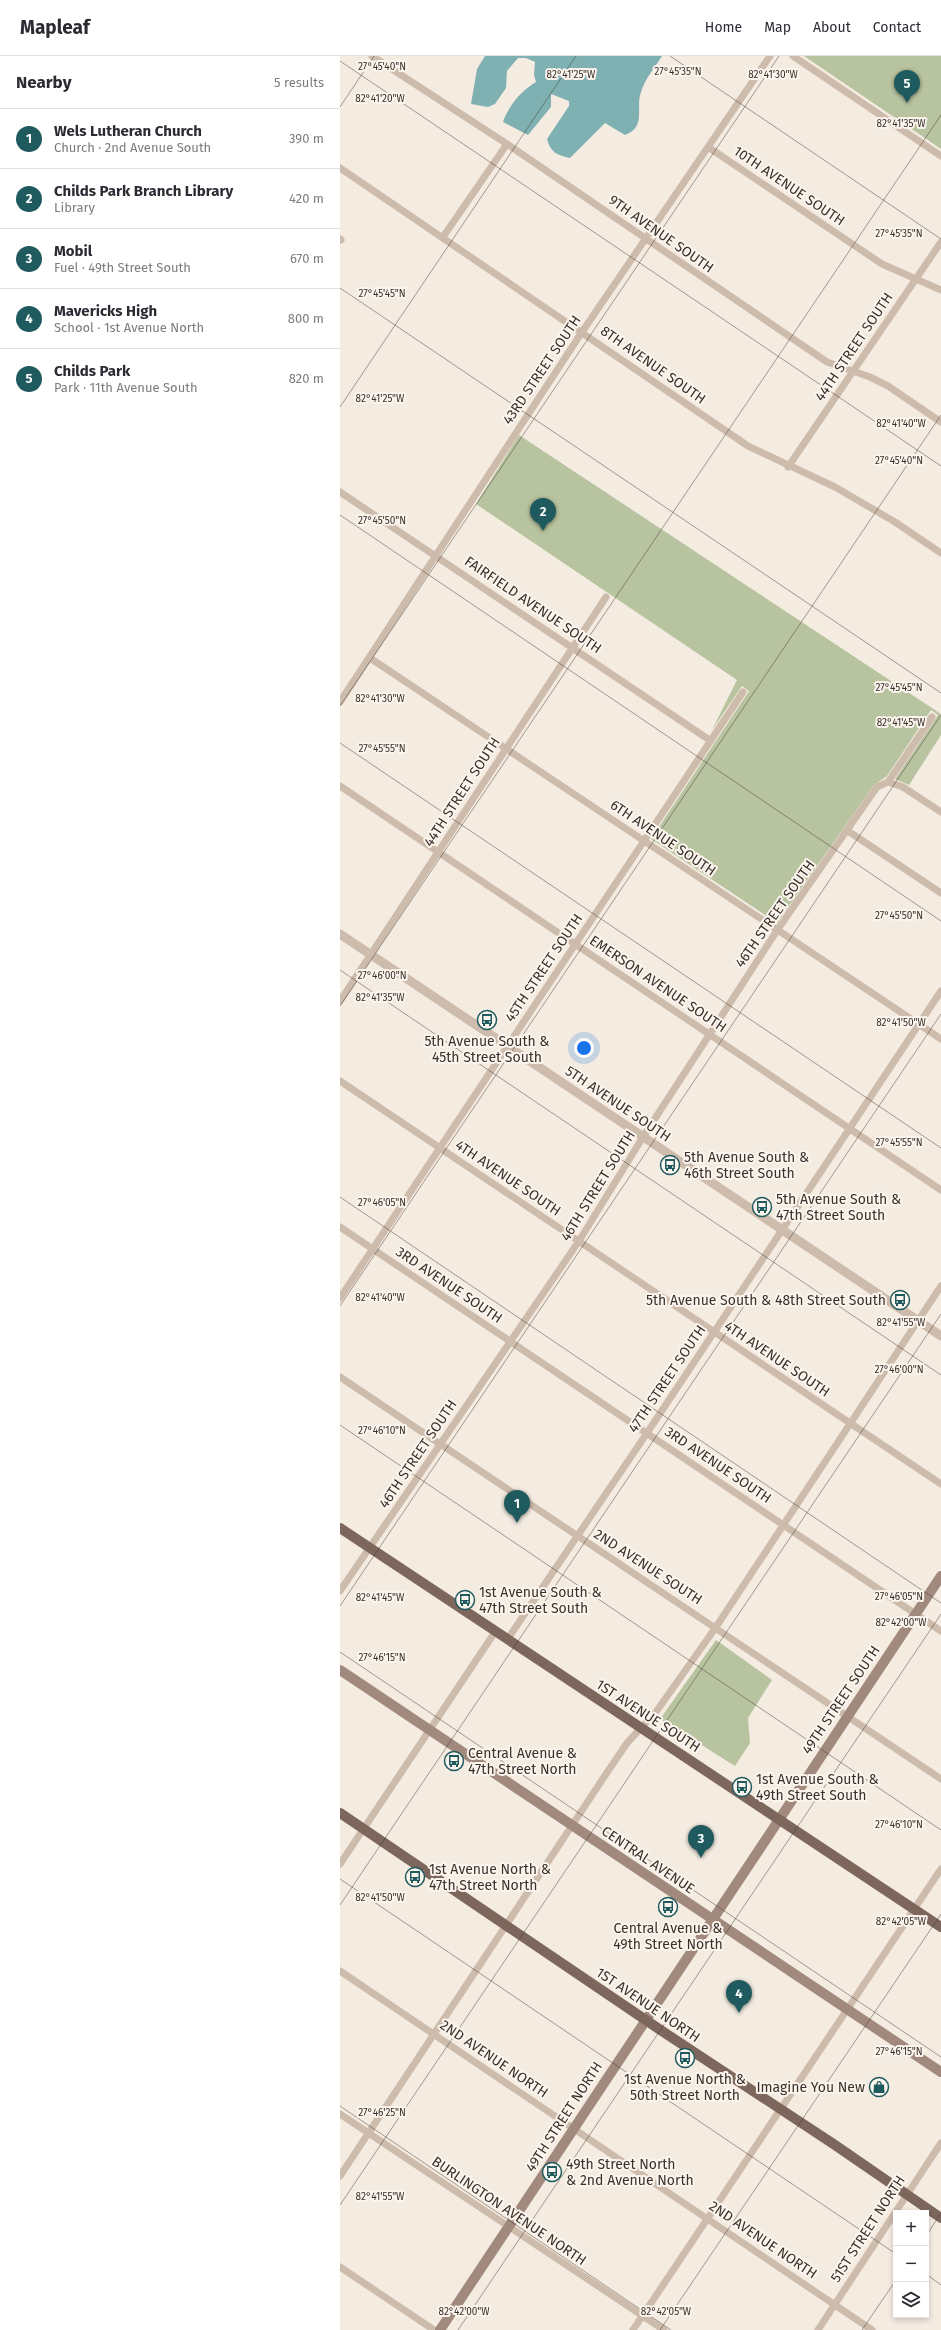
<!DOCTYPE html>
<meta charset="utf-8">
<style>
:root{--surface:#fff;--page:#f7f7f7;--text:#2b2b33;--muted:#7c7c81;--line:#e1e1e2;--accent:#1f5a5e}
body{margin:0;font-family:"Fira Sans",sans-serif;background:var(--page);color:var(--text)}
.controls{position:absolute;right:12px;bottom:12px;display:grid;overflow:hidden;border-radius:0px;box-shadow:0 2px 6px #0003}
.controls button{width:36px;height:36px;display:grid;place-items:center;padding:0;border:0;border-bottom:1px solid var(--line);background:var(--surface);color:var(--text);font:20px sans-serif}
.you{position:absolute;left:244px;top:992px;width:14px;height:14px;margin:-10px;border:3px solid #fff;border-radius:50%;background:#1a73e8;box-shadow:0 0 0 6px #1a73e833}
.badge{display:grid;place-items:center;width:26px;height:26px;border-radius:50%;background:var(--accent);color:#fff;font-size:13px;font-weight:700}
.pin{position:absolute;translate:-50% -33px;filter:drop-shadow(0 1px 2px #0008)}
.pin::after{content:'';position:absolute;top:21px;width:14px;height:12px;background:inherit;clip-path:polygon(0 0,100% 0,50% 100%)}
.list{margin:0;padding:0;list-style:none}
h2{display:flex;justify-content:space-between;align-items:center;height:52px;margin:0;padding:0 16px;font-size:17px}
h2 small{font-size:13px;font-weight:400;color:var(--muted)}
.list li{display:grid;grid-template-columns:26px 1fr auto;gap:12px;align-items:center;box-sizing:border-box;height:60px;padding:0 16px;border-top:1px solid var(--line)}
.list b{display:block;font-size:15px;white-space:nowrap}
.list p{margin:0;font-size:13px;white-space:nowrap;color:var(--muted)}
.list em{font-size:13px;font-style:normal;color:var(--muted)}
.icon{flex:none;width:22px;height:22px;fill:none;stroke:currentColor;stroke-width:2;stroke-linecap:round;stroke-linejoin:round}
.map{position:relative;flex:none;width:601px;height:2274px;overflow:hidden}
header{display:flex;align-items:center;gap:24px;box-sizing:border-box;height:56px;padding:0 20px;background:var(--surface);border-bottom:1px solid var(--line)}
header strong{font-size:19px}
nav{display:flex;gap:22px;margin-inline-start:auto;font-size:14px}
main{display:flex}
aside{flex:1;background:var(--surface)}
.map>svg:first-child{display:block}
.green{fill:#b8c4a0}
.water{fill:#7fb0b2}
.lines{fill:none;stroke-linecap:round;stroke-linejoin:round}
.minor{stroke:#cdbbac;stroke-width:7}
.tertiary{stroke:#cdbbac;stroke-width:9}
.secondary{stroke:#a18a7d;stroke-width:10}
.primary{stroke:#7d675c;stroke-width:10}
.ticks{fill:none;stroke:#3b302b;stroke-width:1;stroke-opacity:0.45}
.labels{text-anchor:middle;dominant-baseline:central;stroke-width:4;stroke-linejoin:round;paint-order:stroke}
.street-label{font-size:14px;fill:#3b302b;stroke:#fbf5ee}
.poi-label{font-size:14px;fill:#3b302b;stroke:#fbf5ee;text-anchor:start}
.ticks-label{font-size:10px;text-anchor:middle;fill:#3b302b;stroke:#fbf5ee;stroke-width:4;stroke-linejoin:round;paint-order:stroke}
</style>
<header>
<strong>Mapleaf</strong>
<nav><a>Home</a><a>Map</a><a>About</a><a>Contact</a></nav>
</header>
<main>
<aside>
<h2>Nearby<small>5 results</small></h2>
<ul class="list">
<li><span class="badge">1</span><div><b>Wels Lutheran Church</b><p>Church · 2nd Avenue South</p></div><em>390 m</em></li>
<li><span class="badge">2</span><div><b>Childs Park Branch Library</b><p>Library</p></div><em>420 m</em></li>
<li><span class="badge">3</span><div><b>Mobil</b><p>Fuel · 49th Street South</p></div><em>670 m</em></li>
<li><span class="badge">4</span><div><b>Mavericks High</b><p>School · 1st Avenue North</p></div><em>800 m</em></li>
<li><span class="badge">5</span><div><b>Childs Park</b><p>Park · 11th Avenue South</p></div><em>820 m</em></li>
</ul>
</aside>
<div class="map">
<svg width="601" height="2274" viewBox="0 0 601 2274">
<rect width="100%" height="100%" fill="#f4ebe1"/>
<path class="green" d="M 464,0 L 601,0 L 601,93 Z
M 179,379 L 601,658 L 601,679 L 569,729 L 555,723 L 598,659 L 591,654 L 547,720 L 534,729 L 437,867 L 311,783 L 409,635 L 402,630 L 372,674 L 397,624 L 136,448 Z
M 376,1584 L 432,1624 L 408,1662 L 410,1687 L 395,1710 L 320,1663 Z"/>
<path class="water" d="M 145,0 L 322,0 C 315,11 305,23 301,36 C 295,52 307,71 285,79 L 265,67 L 230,102 C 217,99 211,97 207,83 L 229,50 L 229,45 L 211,38 L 211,51 L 188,79 L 163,66 C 169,49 181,35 196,26 L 194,19 L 195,6 L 186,2 L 178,2 L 167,15 L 166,32 L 155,48 L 148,51 L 131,48 L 137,13 Z"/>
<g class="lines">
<path class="minor" d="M 32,0 L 167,88 L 487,306 L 530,321 L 548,330 L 601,366
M 453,0 L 601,100
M 368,91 L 542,208 L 601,234
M 0,112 L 408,390 L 495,431 L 555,466 L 601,497
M 103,181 L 167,88
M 0,183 L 1,184
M 448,411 L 601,186
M 0,436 L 371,685
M 30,602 L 601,983
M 0,646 L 242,276 L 430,0
M 548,726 L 563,731 L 601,756
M 0,730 L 601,1134
M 508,775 L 601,837
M 0,945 L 266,541
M 0,1025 L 601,1428
M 0,1171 L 601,1575
M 0,1242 L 403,636
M 0,1321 L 601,1723
M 0,1535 L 239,1185 L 303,1081 L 438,873 L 537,731 L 548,726 L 592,661
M 167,1584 L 307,1377 L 601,935
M 0,1808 L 155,1576
M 0,1915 L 532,2274
M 0,2058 L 324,2274
M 0,2120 L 264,1721 L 287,1687 L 316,1656 L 376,1571 L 601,1230
M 0,2211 L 94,2274
M 293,2274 L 601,1813
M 478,2274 L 601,2087"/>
<path class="tertiary" d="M 0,878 L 601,1280"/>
<path class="secondary" d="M 0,1614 L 601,2016
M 100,2274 L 601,1520"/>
<path class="primary" d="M 0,1472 L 601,1871
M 0,1757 L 319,1973 L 495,2089 L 601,2162"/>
</g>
<path class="ticks" d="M 330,0 L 601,183M 0,5 L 601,410M 0,51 L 34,0M 0,232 L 601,637M 0,351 L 236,0M 0,459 L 601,865M 0,650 L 439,0M 0,687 L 601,1092M 0,914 L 601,1319M 0,950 L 601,59M 0,1141 L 601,1547M 0,1250 L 601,359M 0,1369 L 601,1774M 0,1550 L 601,659M 0,1596 L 601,2001M 0,1823 L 556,2198M 0,1849 L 601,958M 0,2050 L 331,2274M 0,2149 L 601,1258M 586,2180 L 601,2157M 586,2218 L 601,2229M 118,2274 L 601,1558M 320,2274 L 601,1858M 522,2274 L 556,2224"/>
<defs>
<g id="bus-ring" transform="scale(1)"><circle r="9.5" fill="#fbf5ee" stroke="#1f5a5e" stroke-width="1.5"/><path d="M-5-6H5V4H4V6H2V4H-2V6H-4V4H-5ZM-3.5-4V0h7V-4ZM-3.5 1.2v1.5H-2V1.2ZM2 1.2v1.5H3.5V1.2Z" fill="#1f5a5e"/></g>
<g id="shop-ring" transform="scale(1)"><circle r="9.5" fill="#fbf5ee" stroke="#1f5a5e" stroke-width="1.5"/><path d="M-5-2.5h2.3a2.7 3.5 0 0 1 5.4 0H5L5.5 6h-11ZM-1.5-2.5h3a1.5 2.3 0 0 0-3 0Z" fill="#1f5a5e"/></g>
</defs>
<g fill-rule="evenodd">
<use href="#bus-ring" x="147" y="964"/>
<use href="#bus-ring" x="330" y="1109"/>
<use href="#bus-ring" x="422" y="1151"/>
<use href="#bus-ring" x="560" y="1244"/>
<use href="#bus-ring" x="125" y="1544"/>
<use href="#bus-ring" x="114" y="1705"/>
<use href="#bus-ring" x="402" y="1731"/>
<use href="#bus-ring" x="75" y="1821"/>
<use href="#bus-ring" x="328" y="1851"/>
<use href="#bus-ring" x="345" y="2002"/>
<use href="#shop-ring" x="539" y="2031"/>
<use href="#bus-ring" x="212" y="2116"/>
</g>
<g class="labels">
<g class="street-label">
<text transform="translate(449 130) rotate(34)">10TH AVENUE SOUTH</text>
<text transform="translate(321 178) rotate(35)">9TH AVENUE SOUTH</text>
<text transform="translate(514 291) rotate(-56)">44TH STREET SOUTH</text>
<text transform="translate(313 309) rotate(35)">8TH AVENUE SOUTH</text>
<text transform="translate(202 314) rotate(-56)">43RD STREET SOUTH</text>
<text transform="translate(193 549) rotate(34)">FAIRFIELD AVENUE SOUTH</text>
<text transform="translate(122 736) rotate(-57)">44TH STREET SOUTH</text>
<text transform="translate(323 782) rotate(34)">6TH AVENUE SOUTH</text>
<text transform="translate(435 858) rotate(-55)">46TH STREET SOUTH</text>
<text transform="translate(204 912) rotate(-56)">45TH STREET SOUTH</text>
<text transform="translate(318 928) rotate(34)">EMERSON AVENUE SOUTH</text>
<text transform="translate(278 1048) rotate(34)">5TH AVENUE SOUTH</text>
<text transform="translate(168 1122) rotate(34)">4TH AVENUE SOUTH</text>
<text transform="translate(258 1130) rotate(-58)">46TH STREET SOUTH</text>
<text transform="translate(109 1229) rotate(34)">3RD AVENUE SOUTH</text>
<text transform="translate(437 1303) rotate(34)">4TH AVENUE SOUTH</text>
<text transform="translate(327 1323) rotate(-56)">47TH STREET SOUTH</text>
<text transform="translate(78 1398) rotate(-56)">46TH STREET SOUTH</text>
<text transform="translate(378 1409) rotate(34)">3RD AVENUE SOUTH</text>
<text transform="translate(308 1511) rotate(33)">2ND AVENUE SOUTH</text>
<text transform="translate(501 1644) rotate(-56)">49TH STREET SOUTH</text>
<text transform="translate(308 1660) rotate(33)">1ST AVENUE SOUTH</text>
<text transform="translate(308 1804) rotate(34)">CENTRAL AVENUE</text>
<text transform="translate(308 1949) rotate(34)">1ST AVENUE NORTH</text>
<text transform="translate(154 2003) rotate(34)">2ND AVENUE NORTH</text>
<text transform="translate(224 2061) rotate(-57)">49TH STREET NORTH</text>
<text transform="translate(169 2155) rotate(34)">BURLINGTON AVENUE NORTH</text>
<text transform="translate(528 2173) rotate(-57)">51ST STREET NORTH</text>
<text transform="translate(423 2184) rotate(34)">2ND AVENUE NORTH</text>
</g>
<g class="poi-label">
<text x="147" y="985" text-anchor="middle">5th Avenue South &amp;<tspan x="147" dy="16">45th Street South</tspan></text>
<text x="344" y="1101">5th Avenue South &amp;<tspan x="344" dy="16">46th Street South</tspan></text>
<text x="436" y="1143">5th Avenue South &amp;<tspan x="436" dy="16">47th Street South</tspan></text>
<text x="546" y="1244" text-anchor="end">5th Avenue South &amp; 48th Street South</text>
<text x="139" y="1536">1st Avenue South &amp;<tspan x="139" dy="16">47th Street South</tspan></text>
<text x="128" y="1697">Central Avenue &amp;<tspan x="128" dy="16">47th Street North</tspan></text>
<text x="416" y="1723">1st Avenue South &amp;<tspan x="416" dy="16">49th Street South</tspan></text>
<text x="89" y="1813">1st Avenue North &amp;<tspan x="89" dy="16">47th Street North</tspan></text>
<text x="328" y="1872" text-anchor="middle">Central Avenue &amp;<tspan x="328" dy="16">49th Street North</tspan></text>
<text x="345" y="2023" text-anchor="middle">1st Avenue North &amp;<tspan x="345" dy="16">50th Street North</tspan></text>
<text x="525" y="2031" text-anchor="end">Imagine You New</text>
<text x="226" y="2108">49th Street North<tspan x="226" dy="16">&amp; 2nd Avenue North</tspan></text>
</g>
</g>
<g class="ticks-label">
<text x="42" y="14">27°45'40"N</text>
<text x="338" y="19">27°45'35"N</text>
<text x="231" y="22">82°41'25"W</text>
<text x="433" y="22">82°41'30"W</text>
<text x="40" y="46">82°41'20"W</text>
<text x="561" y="71">82°41'35"W</text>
<text x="559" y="181">27°45'35"N</text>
<text x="42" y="241">27°45'45"N</text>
<text x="40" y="346">82°41'25"W</text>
<text x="561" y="371">82°41'40"W</text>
<text x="559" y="408">27°45'40"N</text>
<text x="42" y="468">27°45'50"N</text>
<text x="559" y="635">27°45'45"N</text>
<text x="40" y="646">82°41'30"W</text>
<text x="561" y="670">82°41'45"W</text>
<text x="42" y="696">27°45'55"N</text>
<text x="559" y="863">27°45'50"N</text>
<text x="42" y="923">27°46'00"N</text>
<text x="40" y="945">82°41'35"W</text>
<text x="561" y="970">82°41'50"W</text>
<text x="559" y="1090">27°45'55"N</text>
<text x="42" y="1150">27°46'05"N</text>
<text x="40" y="1245">82°41'40"W</text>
<text x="561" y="1270">82°41'55"W</text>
<text x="559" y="1317">27°46'00"N</text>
<text x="42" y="1378">27°46'10"N</text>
<text x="559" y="1544">27°46'05"N</text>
<text x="40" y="1545">82°41'45"W</text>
<text x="561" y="1570">82°42'00"W</text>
<text x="42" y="1605">27°46'15"N</text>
<text x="559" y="1772">27°46'10"N</text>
<text x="40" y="1845">82°41'50"W</text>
<text x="561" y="1869">82°42'05"W</text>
<text x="559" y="1999">27°46'15"N</text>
<text x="42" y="2060">27°46'25"N</text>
<text x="40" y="2144">82°41'55"W</text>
<text x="124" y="2259">82°42'00"W</text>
<text x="326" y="2259">82°42'05"W</text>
</g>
</svg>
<div class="controls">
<button>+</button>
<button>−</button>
<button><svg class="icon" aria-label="layers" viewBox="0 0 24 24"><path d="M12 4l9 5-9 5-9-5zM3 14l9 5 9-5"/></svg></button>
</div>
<div class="you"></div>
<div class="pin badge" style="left:177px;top:1467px">1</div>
<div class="pin badge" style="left:203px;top:475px">2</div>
<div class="pin badge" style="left:361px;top:1802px">3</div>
<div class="pin badge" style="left:399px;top:1957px">4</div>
<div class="pin badge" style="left:567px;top:47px">5</div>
</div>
</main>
